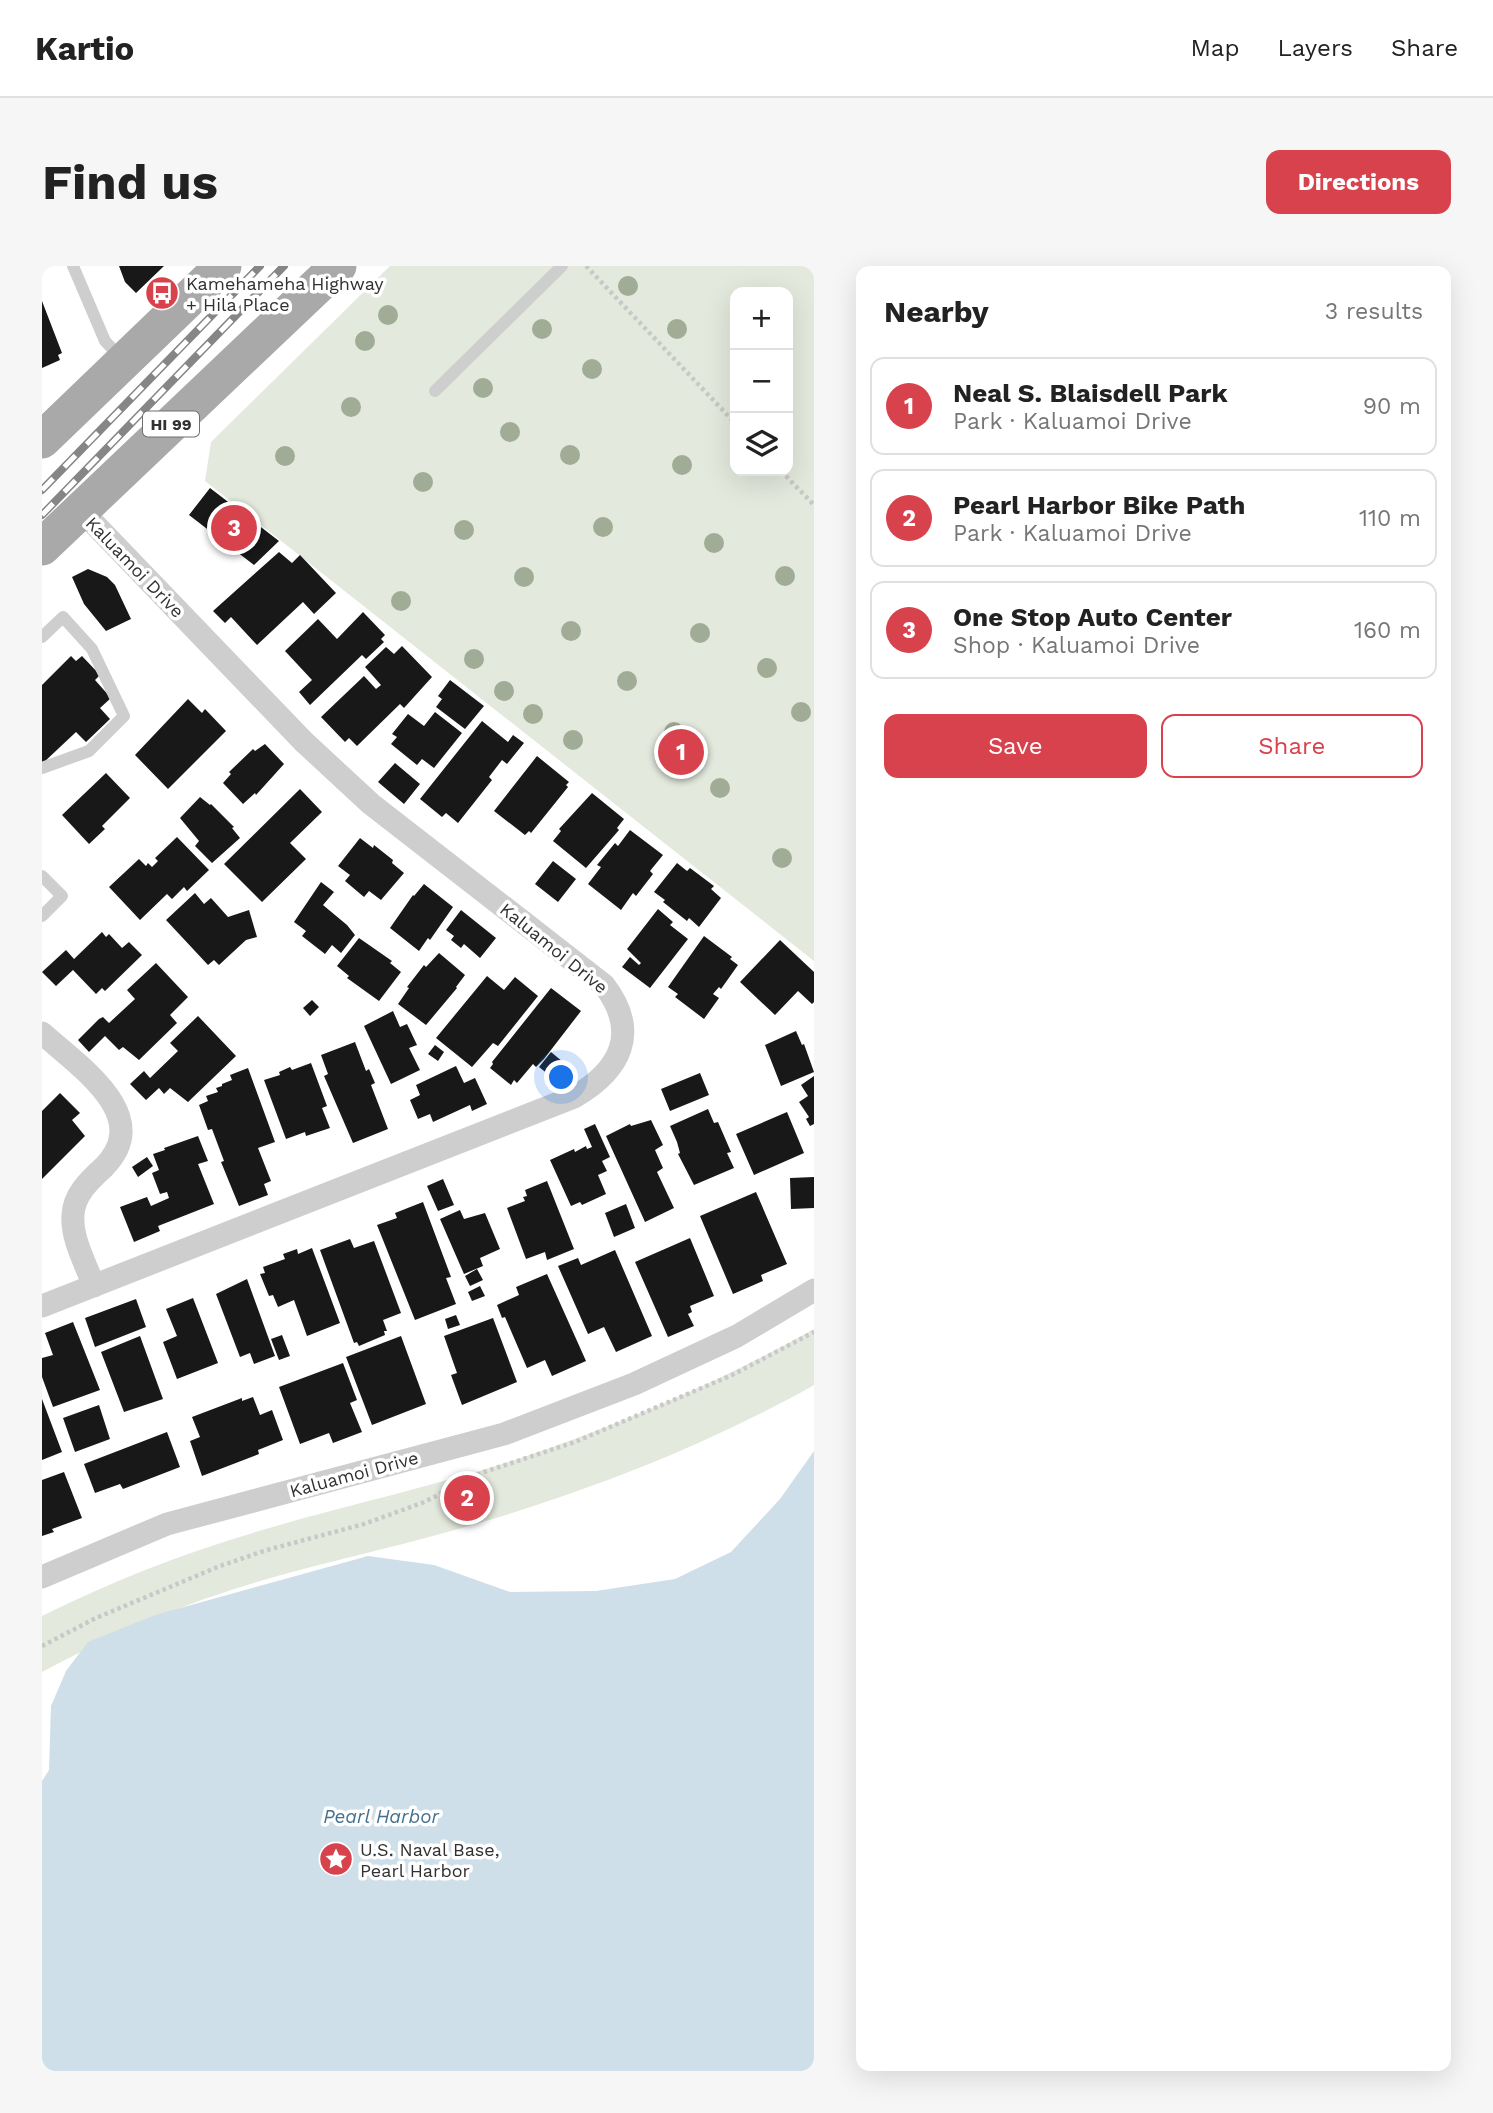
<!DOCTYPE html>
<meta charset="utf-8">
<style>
:root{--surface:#fff;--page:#f6f6f6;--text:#222;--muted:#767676;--line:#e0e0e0;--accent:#d8424c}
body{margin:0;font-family:"Work Sans",sans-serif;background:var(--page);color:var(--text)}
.controls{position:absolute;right:21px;top:21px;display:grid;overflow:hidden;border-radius:14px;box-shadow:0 7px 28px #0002}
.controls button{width:63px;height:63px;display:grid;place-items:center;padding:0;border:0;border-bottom:2px solid var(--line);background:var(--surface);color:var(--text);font:35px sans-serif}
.you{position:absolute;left:520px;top:812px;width:24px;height:24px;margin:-18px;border:5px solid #fff;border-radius:50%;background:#1a73e8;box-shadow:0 0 0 10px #1a73e833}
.badge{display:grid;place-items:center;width:46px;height:46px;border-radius:50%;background:var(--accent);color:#fff;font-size:23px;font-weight:700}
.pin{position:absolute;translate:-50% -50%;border:4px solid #fff;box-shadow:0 2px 7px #0006}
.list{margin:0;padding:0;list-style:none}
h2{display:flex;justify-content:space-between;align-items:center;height:91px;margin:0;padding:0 28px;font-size:30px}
h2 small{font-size:23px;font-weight:400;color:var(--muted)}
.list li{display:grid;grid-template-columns:46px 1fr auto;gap:21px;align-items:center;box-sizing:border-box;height:98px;margin:0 14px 14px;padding:0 14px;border:2px solid var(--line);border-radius:14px}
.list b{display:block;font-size:26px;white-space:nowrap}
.list p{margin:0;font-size:23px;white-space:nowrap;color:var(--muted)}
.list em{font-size:23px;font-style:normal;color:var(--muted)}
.actions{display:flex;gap:14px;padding:21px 28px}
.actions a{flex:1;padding:16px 0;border:2px solid var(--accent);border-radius:14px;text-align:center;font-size:24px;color:var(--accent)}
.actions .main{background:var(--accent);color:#fff}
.icon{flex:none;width:38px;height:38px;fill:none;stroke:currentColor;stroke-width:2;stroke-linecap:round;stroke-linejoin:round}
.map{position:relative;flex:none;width:772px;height:1805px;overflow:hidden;border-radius:14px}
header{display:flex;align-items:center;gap:42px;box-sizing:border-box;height:98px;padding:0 35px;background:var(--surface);border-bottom:2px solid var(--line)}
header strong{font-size:33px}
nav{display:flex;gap:38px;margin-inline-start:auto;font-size:24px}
.intro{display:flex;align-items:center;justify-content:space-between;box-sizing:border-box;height:168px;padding:0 42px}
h1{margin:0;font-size:49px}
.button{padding:18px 32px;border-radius:14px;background:var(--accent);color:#fff;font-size:24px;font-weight:700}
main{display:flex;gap:42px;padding:0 42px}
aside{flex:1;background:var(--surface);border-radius:14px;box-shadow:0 7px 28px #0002}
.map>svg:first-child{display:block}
.green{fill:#e3e9dd;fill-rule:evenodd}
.water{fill:#cedfea}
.building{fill:#181818}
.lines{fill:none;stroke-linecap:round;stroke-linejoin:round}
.path{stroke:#c8c8c8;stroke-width:4.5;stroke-dasharray:3.5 3.5;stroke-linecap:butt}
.lane{stroke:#cecece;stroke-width:12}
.street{stroke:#cecece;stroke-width:23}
.primary{stroke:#a9a9a9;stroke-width:37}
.rail-casing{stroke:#868686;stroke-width:8}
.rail{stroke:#fff;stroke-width:5;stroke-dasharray:16;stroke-linecap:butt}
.tree{fill:#a0ac96}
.labels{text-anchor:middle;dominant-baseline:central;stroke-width:7;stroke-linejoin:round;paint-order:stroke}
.shield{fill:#fff;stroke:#6f6f6f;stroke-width:2}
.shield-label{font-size:16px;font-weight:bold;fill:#313131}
.poi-label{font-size:18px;fill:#313131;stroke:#fff;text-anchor:start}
.street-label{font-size:18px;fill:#313131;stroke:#fff}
.water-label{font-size:19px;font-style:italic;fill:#44708d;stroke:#fff}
</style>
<header>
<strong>Kartio</strong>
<nav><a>Map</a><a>Layers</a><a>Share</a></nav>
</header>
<div class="intro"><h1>Find us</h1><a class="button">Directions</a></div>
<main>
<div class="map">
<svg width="772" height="1805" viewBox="0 0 772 1805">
<rect width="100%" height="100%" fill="#fff"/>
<path class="green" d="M 348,0 L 772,0 L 772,695 L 163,215 L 169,176 ZM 693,26 L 746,26 L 746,205 L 693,205 Z
M 772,1063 L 772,1119 C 661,1182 532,1231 409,1265 C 345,1283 279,1297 215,1316 C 140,1338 69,1369 0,1406 L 0,1350 C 70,1315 142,1287 217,1265 C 304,1239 395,1220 482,1191 C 582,1157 680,1115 772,1063 Z"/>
<path class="water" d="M 772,1185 L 772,1805 L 0,1805 L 0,1515 L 7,1504 L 9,1440 L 24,1405 L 46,1376 L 113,1349 L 326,1290 L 392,1299 L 468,1326 L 554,1325 L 633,1313 L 689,1286 L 738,1233 Z"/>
<path class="building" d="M 77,0 L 122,0 L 94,27 L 83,16 Z
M 0,35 L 20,87 L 16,89 L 18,94 L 0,102 Z
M 168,222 L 237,275 L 212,299 L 147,249 Z
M 237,286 L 250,297 L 258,289 L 294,327 L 272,348 L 261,336 L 215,379 L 189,351 L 183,357 L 171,345 Z
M 46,303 L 65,311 L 73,319 L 89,353 L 64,365 L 42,338 L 30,311 Z
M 321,346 L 343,369 L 339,373 L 342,376 L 324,393 L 320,389 L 268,439 L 257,426 L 270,414 L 243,385 L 276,353 L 295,373 Z
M 360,380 L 390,411 L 362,442 L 358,438 L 315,480 L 307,472 L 303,476 L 279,451 L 322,410 L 334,423 L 339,419 L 323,401 L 344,381 L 352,388 Z
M 29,390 L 34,395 L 40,390 L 58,409 L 53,414 L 69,432 L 58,442 L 68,453 L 44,476 L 34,466 L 0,498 L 0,419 Z
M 408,414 L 442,440 L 423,463 L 394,441 L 400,433 L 396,430 Z
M 146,433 L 160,447 L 163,443 L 184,465 L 126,523 L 93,489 Z
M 393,446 L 420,467 L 392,502 L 380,493 L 375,499 L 349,478 L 355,471 L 350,468 L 366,448 L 382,460 Z
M 440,455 L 466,476 L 471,469 L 482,477 L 465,498 L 460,494 L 447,511 L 450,514 L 416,557 L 404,547 L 400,551 L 378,533 Z
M 223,478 L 242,498 L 214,529 L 213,527 L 201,538 L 181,517 L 189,508 L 187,506 L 211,483 L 213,485 Z
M 495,490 L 527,516 L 524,519 L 526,521 L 489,567 L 487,565 L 483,569 L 452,545 Z
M 353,497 L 378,518 L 362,538 L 336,516 Z
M 64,507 L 88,532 L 60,560 L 63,563 L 47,578 L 20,549 Z
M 258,523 L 280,546 L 248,577 L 264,593 L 220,636 L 182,598 Z
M 550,527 L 582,553 L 575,562 L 577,564 L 544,602 L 511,575 L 519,565 L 517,563 Z
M 158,531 L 168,539 L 169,538 L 192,561 L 190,562 L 198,572 L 170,597 L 153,580 L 157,575 L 138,552 Z
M 588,564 L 621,589 L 608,605 L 611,608 L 594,630 L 591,627 L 579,644 L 546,618 L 559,601 L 555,599 L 573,577 L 576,580 Z
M 135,571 L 167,604 L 145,625 L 142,621 L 130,633 L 125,628 L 98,654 L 67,621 L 97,593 L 104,600 L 106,597 L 110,601 L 116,595 L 113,592 Z
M 318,572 L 331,582 L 332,579 L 351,594 L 350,597 L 362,607 L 339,634 L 327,625 L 322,631 L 303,615 L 308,609 L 296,600 Z
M 511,595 L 534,613 L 516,636 L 493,618 Z
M 635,597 L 645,605 L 648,602 L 672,620 L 669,623 L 679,632 L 657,661 L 647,652 L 645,655 L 621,636 L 623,634 L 612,626 Z
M 279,616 L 292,626 L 281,639 L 305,659 L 313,669 L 299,687 L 290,679 L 283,688 L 260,670 L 264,665 L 252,656 Z
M 382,618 L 411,641 L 388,674 L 386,672 L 377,685 L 348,662 L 371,629 L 372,630 Z
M 153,627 L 162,638 L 169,632 L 186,651 L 207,644 L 215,671 L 204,674 L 177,699 L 172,694 L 166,699 L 124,654 Z
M 616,643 L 631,656 L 628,659 L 646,673 L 608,722 L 580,701 L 588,691 L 597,699 L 599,697 L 585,683 Z
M 419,644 L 454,672 L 438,692 L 422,678 L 419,682 L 409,674 L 412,670 L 404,664 Z
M 60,666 L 64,671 L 67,668 L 80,682 L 87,676 L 100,689 L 63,725 L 60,722 L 54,728 L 31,704 L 14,720 L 0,706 L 24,684 L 32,693 Z
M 662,670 L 690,691 L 688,693 L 696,699 L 679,723 L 677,721 L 671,728 L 677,732 L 662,753 L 633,731 L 636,728 L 626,721 Z
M 317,672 L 350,695 L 348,697 L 359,706 L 337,735 L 305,712 L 307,710 L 295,700 Z
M 738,674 L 772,706 L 772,736 L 770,738 L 756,725 L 733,749 L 698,716 Z
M 397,687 L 423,709 L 414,721 L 415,722 L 384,759 L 356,738 L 367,722 L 365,721 L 382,699 L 384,701 Z
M 114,697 L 146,731 L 128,749 L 135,757 L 97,794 L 81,781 L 77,784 L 63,770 L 47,786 L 36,774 L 57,753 L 61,751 L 67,757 L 93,733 L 85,724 Z
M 445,710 L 462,724 L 473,711 L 496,730 L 456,780 L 451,777 L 430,801 L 394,772 Z
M 509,722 L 539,745 L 502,793 L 494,801 L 491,798 L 475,817 L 472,814 L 469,819 L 448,802 L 451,798 L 450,796 Z
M 270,734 L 277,741 L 268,750 L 261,742 Z
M 351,745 L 358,761 L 365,758 L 375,779 L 367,782 L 378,804 L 349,818 L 322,760 Z
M 156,750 L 194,790 L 146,836 L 128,822 L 122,828 L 117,822 L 104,834 L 88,818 L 102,805 L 108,812 L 136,785 L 128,777 Z
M 754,765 L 760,779 L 762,778 L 772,806 L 739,820 L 723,779 Z
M 313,776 L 324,805 L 327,803 L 333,817 L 329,819 L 346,863 L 311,877 L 282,810 L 286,808 L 279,789 Z
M 393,779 L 402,786 L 396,795 L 386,788 Z
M 509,786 L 527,801 L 516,816 L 497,801 Z
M 269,797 L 285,840 L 280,842 L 288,862 L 264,870 L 263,866 L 244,873 L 222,814 L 238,809 L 237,806 L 248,801 L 250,804 Z
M 414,800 L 422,817 L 433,812 L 445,838 L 430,845 L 428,839 L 391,856 L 388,848 L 376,853 L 368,834 L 378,829 L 374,819 Z
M 206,802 L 233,876 L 216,882 L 229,915 L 222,918 L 226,929 L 197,940 L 179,896 L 182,895 L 170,863 L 166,864 L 157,839 L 166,835 L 164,830 L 176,826 L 174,822 L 180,820 L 180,818 L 190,814 L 188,809 Z
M 658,807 L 667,829 L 628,845 L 619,823 Z
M 772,810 L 772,858 L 768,860 L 764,853 L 767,851 L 757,836 L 766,830 L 759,819 Z
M 18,827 L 38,847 L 30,854 L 43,870 L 0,913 L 0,845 Z
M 666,843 L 672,857 L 676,856 L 689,886 L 685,887 L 692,902 L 652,919 L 636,888 L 638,887 L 635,876 L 628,860 Z
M 745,846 L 762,887 L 712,909 L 694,868 Z
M 609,854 L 621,879 L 613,884 L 621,902 L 615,906 L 632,942 L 603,956 L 564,870 L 588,858 L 589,860 Z
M 553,858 L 568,891 L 560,895 L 565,905 L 556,909 L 564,928 L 540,939 L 538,936 L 529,940 L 508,894 L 532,883 L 533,886 L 544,880 L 545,883 L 550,881 L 542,863 Z
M 156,870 L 166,895 L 156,898 L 172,938 L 116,960 L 118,965 L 92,976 L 78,941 L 105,931 L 109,940 L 127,932 L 125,926 L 118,928 L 110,907 L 117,904 L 111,888 L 123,884 L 122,882 Z
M 105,891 L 111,900 L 96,911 L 90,901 Z
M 772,911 L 772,942 L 749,943 L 748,912 Z
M 401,913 L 412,939 L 396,945 L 385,920 Z
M 505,915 L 532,983 L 505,994 L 503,986 L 484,993 L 465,942 L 483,935 L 481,931 L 485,930 L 483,924 Z
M 714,926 L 745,998 L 719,1009 L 721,1015 L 691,1028 L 658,950 Z
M 381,936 L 409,1011 L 404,1012 L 414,1038 L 373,1054 L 335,959 L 355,952 L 353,947 Z
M 584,938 L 593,962 L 572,971 L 563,947 Z
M 418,944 L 422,953 L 443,947 L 458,983 L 438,992 L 441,1000 L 422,1008 L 398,953 Z
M 648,972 L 672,1030 L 648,1040 L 650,1046 L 646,1048 L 652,1060 L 626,1071 L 593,996 Z
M 308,973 L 312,982 L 332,975 L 359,1047 L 341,1054 L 345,1065 L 342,1065 L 343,1069 L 317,1080 L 315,1076 L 312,1077 L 278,984 Z
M 270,982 L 298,1057 L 265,1070 L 252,1034 L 236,1041 L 231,1029 L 227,1030 L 218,1008 L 223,1007 L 221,1001 L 243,993 L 241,988 L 255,983 L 256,988 Z
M 573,984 L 610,1070 L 574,1086 L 562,1061 L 546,1068 L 516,1000 L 536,992 L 539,999 Z
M 435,1003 L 441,1014 L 428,1020 L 423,1010 Z
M 505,1008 L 544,1095 L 510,1110 L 503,1094 L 485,1102 L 463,1051 L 460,1052 L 455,1039 L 477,1029 L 474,1021 Z
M 205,1013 L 233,1090 L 212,1098 L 208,1087 L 198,1091 L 174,1028 Z
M 438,1020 L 443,1030 L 430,1035 L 426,1026 Z
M 151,1032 L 176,1097 L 135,1113 L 121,1076 L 135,1070 L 124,1043 Z
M 94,1033 L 104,1061 L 53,1081 L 43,1052 Z
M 414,1049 L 418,1059 L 406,1063 L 403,1053 Z
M 451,1052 L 475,1116 L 420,1139 L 409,1109 L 415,1107 L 402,1070 Z
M 31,1056 L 58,1124 L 11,1141 L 0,1111 L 0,1092 L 11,1089 L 3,1067 Z
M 240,1069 L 248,1090 L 237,1094 L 229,1073 Z
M 98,1070 L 121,1133 L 82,1146 L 59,1086 Z
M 359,1070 L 384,1138 L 330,1159 L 304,1091 Z
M 301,1097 L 315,1134 L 308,1137 L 320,1166 L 291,1177 L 287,1167 L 258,1178 L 237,1121 Z
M 211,1131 L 218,1149 L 230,1144 L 241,1174 L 216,1184 L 217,1188 L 160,1210 L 148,1175 L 158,1171 L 150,1151 L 200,1132 L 200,1135 Z
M 0,1133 L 20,1186 L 0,1194 Z
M 57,1139 L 68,1173 L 33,1186 L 21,1152 Z
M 125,1166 L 138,1201 L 81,1223 L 78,1218 L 53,1227 L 42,1198 Z
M 22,1206 L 40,1252 L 10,1263 L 12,1266 L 0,1270 L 0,1214 Z"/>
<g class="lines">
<path class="path" d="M 544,0 L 693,157
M 739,205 L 772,239
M 0,1380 L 54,1352 L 178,1300 L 225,1284 L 322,1258 L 380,1237 L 442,1206 L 533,1176 L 690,1109 L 772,1066"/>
<path class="lane" d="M 31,0 L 63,75 L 79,92
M 393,125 L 520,0
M 0,371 L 21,351 L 50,383 L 82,450 L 47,485 L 0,502
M 0,610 L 20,630 L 0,650"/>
<path class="street" d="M 0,767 C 36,800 113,849 62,901 C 48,914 32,928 31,949 C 29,972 44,999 52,1020
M 0,1040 L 532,831 C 579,804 598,766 562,719 L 329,538 L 262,476 L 39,244
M 0,1311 L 125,1258 L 462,1168 L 592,1118 L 695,1070 L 772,1024"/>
<path class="primary" d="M 0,174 L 181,0
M 0,281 L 296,0"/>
<g class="rail-casing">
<path id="rail" d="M 0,224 L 218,0
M 0,249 L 242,0"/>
</g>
<use href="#rail" class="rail"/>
</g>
<g class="tree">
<circle cx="586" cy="20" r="10"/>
<circle cx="346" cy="49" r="10"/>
<circle cx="500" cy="63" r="10"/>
<circle cx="635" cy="63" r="10"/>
<circle cx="323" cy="75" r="10"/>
<circle cx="550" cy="103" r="10"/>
<circle cx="441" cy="122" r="10"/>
<circle cx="309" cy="141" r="10"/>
<circle cx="468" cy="166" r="10"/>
<circle cx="528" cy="189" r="10"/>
<circle cx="243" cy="190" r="10"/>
<circle cx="640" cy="199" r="10"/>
<circle cx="381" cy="216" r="10"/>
<circle cx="561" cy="261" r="10"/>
<circle cx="422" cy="264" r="10"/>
<circle cx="672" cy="277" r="10"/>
<circle cx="743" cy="310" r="10"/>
<circle cx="482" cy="311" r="10"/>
<circle cx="359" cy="335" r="10"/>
<circle cx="529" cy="365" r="10"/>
<circle cx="658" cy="367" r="10"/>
<circle cx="432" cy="393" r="10"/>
<circle cx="725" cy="402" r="10"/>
<circle cx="585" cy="415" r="10"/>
<circle cx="462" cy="425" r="10"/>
<circle cx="759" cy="446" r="10"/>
<circle cx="491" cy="448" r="10"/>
<circle cx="632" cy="466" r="10"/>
<circle cx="531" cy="474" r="10"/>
<circle cx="678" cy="522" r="10"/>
<circle cx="740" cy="592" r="10"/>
</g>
<defs>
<g id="bus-disc" transform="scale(1.75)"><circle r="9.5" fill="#d8424c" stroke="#fff"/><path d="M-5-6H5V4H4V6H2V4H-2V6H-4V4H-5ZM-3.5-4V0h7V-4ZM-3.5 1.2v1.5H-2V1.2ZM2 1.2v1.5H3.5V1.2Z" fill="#fff"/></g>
<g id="sight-disc" transform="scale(1.75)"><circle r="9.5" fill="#d8424c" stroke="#fff"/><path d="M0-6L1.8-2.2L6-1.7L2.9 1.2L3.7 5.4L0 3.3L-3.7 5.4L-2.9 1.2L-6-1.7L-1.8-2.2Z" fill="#fff"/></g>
</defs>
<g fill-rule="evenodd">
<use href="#bus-disc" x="120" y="27"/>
<use href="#sight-disc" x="294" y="1593"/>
</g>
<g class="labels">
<rect class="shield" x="101" y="145.5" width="56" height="25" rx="5"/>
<g class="shield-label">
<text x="129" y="158">HI 99</text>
</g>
<g class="poi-label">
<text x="144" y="17">Kamehameha Highway<tspan x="144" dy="21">+ Hila Place</tspan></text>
<text x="318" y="1583">U.S. Naval Base,<tspan x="318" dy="21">Pearl Harbor</tspan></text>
</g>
<g class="street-label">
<text transform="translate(93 301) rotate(46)">Kaluamoi Drive</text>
<text transform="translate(512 682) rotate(39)">Kaluamoi Drive</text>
<text transform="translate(312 1208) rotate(-15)">Kaluamoi Drive</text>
</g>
<g class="water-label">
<text x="339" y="1550">Pearl Harbor</text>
</g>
</g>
</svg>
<div class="controls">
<button>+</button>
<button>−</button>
<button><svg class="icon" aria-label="layers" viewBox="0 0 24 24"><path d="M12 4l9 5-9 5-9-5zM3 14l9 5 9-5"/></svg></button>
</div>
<div class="you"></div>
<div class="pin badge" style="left:639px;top:486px">1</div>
<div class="pin badge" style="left:425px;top:1232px">2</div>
<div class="pin badge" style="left:192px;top:262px">3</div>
</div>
<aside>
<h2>Nearby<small>3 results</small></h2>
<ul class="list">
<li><span class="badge">1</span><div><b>Neal S. Blaisdell Park</b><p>Park · Kaluamoi Drive</p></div><em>90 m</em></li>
<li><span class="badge">2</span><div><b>Pearl Harbor Bike Path</b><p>Park · Kaluamoi Drive</p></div><em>110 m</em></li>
<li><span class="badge">3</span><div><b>One Stop Auto Center</b><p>Shop · Kaluamoi Drive</p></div><em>160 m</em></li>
</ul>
<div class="actions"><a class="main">Save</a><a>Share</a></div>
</aside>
</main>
